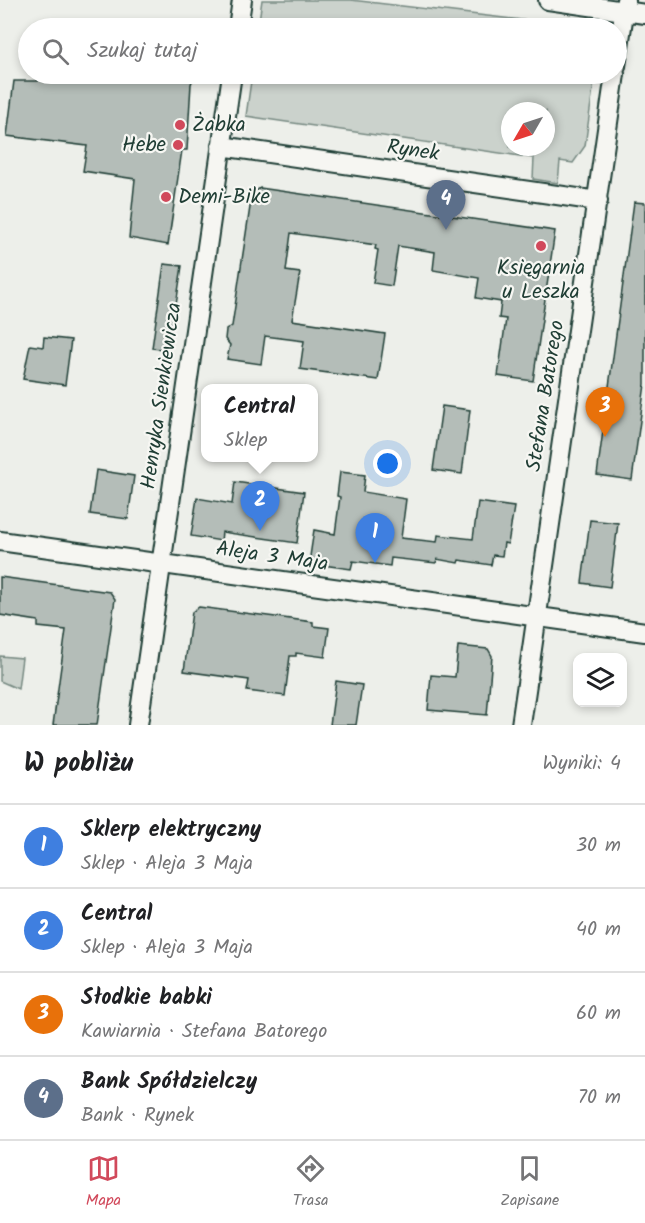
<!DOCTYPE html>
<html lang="pl">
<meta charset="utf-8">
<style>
:root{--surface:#fff;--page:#f6f6f6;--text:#202124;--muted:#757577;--line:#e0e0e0;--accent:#d1495b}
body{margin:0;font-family:Kalam,sans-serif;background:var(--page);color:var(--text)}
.controls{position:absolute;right:18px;bottom:18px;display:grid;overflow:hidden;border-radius:12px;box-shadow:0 3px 9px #0003}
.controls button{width:54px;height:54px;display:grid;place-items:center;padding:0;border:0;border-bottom:2px solid var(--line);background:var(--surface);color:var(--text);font:30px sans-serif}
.compass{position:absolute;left:501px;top:102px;width:54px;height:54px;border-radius:50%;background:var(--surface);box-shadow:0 3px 9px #0003;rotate:231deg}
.you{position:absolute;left:388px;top:464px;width:21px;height:21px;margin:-15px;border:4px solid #fff;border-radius:50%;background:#1a73e8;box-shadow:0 0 0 9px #1a73e833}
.badge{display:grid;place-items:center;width:39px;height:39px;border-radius:50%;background:var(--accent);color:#fff;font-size:20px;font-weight:700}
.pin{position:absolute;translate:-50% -50px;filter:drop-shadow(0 2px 3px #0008)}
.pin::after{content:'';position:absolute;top:32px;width:21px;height:18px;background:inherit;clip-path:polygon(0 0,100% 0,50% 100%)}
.popup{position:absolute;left:201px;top:384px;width:117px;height:78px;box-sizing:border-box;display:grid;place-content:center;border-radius:12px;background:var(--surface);filter:drop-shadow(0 2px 4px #0005);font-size:20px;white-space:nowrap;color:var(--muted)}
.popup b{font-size:22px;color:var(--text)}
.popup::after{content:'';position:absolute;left:50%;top:100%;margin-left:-12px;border:12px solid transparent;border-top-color:var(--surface)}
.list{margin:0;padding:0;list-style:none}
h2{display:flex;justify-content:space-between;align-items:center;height:78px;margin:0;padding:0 24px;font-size:26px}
h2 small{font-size:20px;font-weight:400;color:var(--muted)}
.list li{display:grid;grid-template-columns:39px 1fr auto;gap:18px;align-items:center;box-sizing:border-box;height:84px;padding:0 24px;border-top:2px solid var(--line)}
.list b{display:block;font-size:22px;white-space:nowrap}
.list p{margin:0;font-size:20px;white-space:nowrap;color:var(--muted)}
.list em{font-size:20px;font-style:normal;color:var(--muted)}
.icon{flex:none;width:33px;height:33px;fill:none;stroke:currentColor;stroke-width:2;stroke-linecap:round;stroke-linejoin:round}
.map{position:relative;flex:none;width:645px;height:725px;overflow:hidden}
.search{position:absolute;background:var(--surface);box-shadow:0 3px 9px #0003;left:18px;right:18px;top:18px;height:66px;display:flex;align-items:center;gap:15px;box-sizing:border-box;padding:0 21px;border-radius:33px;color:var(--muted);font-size:22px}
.sheet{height:414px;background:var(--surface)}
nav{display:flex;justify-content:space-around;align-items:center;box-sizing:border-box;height:84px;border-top:2px solid var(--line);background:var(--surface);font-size:16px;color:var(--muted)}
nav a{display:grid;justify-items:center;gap:3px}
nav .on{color:var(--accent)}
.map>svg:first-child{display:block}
.green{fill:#cbd2cc;stroke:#758880;stroke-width:1.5;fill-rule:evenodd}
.building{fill:#b4bdb8;stroke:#1f3d34;stroke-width:1.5}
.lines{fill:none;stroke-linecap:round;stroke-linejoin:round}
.street-casing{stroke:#1f3d34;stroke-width:22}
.street{stroke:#f6f6f2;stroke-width:18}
.poi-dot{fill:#d1495b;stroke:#f6f6f2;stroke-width:2}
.labels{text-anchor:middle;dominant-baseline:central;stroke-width:4.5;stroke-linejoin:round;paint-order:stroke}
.poi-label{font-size:21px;fill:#1f3d34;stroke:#f6f6f2;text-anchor:start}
.street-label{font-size:21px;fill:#1f3d34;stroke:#f6f6f2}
</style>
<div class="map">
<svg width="645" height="725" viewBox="0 0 645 725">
<rect width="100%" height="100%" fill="#edefea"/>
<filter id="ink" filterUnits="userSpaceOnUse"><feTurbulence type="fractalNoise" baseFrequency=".0167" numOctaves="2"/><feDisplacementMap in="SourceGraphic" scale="12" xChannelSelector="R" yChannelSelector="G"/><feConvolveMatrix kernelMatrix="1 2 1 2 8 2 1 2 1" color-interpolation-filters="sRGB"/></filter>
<g filter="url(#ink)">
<path class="green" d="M 262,0 L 351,0 L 581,27 L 258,28 Z
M 252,74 L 595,74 L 585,146 L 573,163 L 560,161 L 558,183 L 533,179 L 534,158 L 246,116 ZM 510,111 L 546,111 L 546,147 L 510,147 Z
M 0,656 L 22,658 L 18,689 L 0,681 Z"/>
<path class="building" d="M 39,74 L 195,74 L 191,84 L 187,150 L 182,150 L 168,245 L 129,238 L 135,179 L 83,171 L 87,146 L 7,136 L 14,81 L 38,81 Z
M 260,188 L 555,231 L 533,381 L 498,376 L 506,319 L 499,318 L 501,302 L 476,298 L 479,278 L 433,270 L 435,252 L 398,246 L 392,286 L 373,283 L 378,250 L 375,249 L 376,245 L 291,233 L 286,271 L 300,273 L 292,320 L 385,334 L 378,380 L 300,369 L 304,341 L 265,336 L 261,364 L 227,359 L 230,345 L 225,339 L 226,330 L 232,326 L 252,194 Z
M 634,202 L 645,203 L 645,384 L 632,480 L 597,475 Z
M 164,264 L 182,266 L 169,350 L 152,348 Z
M 44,337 L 71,340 L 65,385 L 23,379 L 30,345 L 43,347 Z
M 442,406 L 470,410 L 462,474 L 433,470 Z
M 96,470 L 134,476 L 128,519 L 90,514 Z
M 340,472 L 365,475 L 363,492 L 406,499 L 401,538 L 437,542 L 438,535 L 473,539 L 478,502 L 514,507 L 508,544 L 504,543 L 502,556 L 493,555 L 491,565 L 459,560 L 458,563 L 437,559 L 436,563 L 391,558 L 390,566 L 353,561 L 351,569 L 309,563 L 314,530 L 335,534 L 340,497 L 337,496 Z
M 235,482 L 304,492 L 297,543 L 222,532 L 221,541 L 191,536 L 197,498 L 232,504 Z
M 590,520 L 618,523 L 610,587 L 582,583 Z
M 0,577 L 110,592 L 115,599 L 97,725 L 53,725 L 66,630 L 38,627 L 38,621 L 0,615 Z
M 199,607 L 313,622 L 313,626 L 329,628 L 325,657 L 296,653 L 296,656 L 290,656 L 285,696 L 247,691 L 249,680 L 184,671 L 192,612 Z
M 458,646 L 488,649 L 492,656 L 487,715 L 428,710 L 431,675 L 455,677 Z
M 336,681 L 362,685 L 356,725 L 330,725 Z"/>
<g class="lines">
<g class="street-casing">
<path id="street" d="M 548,0 L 645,14
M 238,28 L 242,0
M 616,66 L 626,0
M 221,146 L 598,201
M 0,541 L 645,632
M 138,725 L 232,74
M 521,725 L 615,74"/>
</g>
<use href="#street" class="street"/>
</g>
</g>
<g class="poi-dot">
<circle cx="180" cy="125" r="6"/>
<circle cx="178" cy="145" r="6"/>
<circle cx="166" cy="197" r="6"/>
<circle cx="541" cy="246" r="6"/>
</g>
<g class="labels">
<g class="poi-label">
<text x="192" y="125">Żabka</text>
<text x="166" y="145" text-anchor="end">Hebe</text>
<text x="178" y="197">Demi-Bike</text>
<text x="541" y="268" text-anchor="middle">Księgarnia<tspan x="541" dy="24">u Leszka</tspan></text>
</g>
<g class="street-label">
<text transform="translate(413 151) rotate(8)">Rynek</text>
<text transform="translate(162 396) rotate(-82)">Henryka Sienkiewicza</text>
<text transform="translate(546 396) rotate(-81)">Stefana Batorego</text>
<text transform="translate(272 557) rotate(8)">Aleja 3 Maja</text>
</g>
</g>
</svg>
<div class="controls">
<button><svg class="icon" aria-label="layers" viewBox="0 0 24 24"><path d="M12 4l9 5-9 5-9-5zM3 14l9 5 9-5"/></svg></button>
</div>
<svg class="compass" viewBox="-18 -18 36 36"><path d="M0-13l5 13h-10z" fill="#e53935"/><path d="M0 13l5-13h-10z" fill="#757577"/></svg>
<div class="you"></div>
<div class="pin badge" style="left:375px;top:563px;background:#3f7fe0">1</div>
<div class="pin badge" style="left:260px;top:531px;background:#3f7fe0">2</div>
<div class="popup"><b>Central</b>Sklep</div>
<div class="pin badge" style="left:605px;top:437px;background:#e8710a">3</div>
<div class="pin badge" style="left:446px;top:230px;background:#5c6f8a">4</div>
<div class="search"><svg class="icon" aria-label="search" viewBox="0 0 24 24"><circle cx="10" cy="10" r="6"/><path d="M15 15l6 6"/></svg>Szukaj tutaj</div>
</div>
<section class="sheet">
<h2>W pobliżu<small>Wyniki: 4</small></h2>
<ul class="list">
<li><span class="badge" style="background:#3f7fe0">1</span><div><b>Sklerp elektryczny</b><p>Sklep · Aleja 3 Maja</p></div><em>30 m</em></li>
<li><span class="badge" style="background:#3f7fe0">2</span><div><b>Central</b><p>Sklep · Aleja 3 Maja</p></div><em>40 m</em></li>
<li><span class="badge" style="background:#e8710a">3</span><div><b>Słodkie babki</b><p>Kawiarnia · Stefana Batorego</p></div><em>60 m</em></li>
<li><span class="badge" style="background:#5c6f8a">4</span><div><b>Bank Spółdzielczy</b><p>Bank · Rynek</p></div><em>70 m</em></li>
</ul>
</section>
<nav>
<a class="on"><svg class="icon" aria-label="map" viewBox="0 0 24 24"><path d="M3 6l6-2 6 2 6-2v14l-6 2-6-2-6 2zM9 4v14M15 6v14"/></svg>Mapa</a>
<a><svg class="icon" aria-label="directions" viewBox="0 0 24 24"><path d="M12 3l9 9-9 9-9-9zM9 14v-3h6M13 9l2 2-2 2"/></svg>Trasa</a>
<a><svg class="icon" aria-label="saved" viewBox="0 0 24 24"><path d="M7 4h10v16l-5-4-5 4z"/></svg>Zapisane</a>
</nav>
